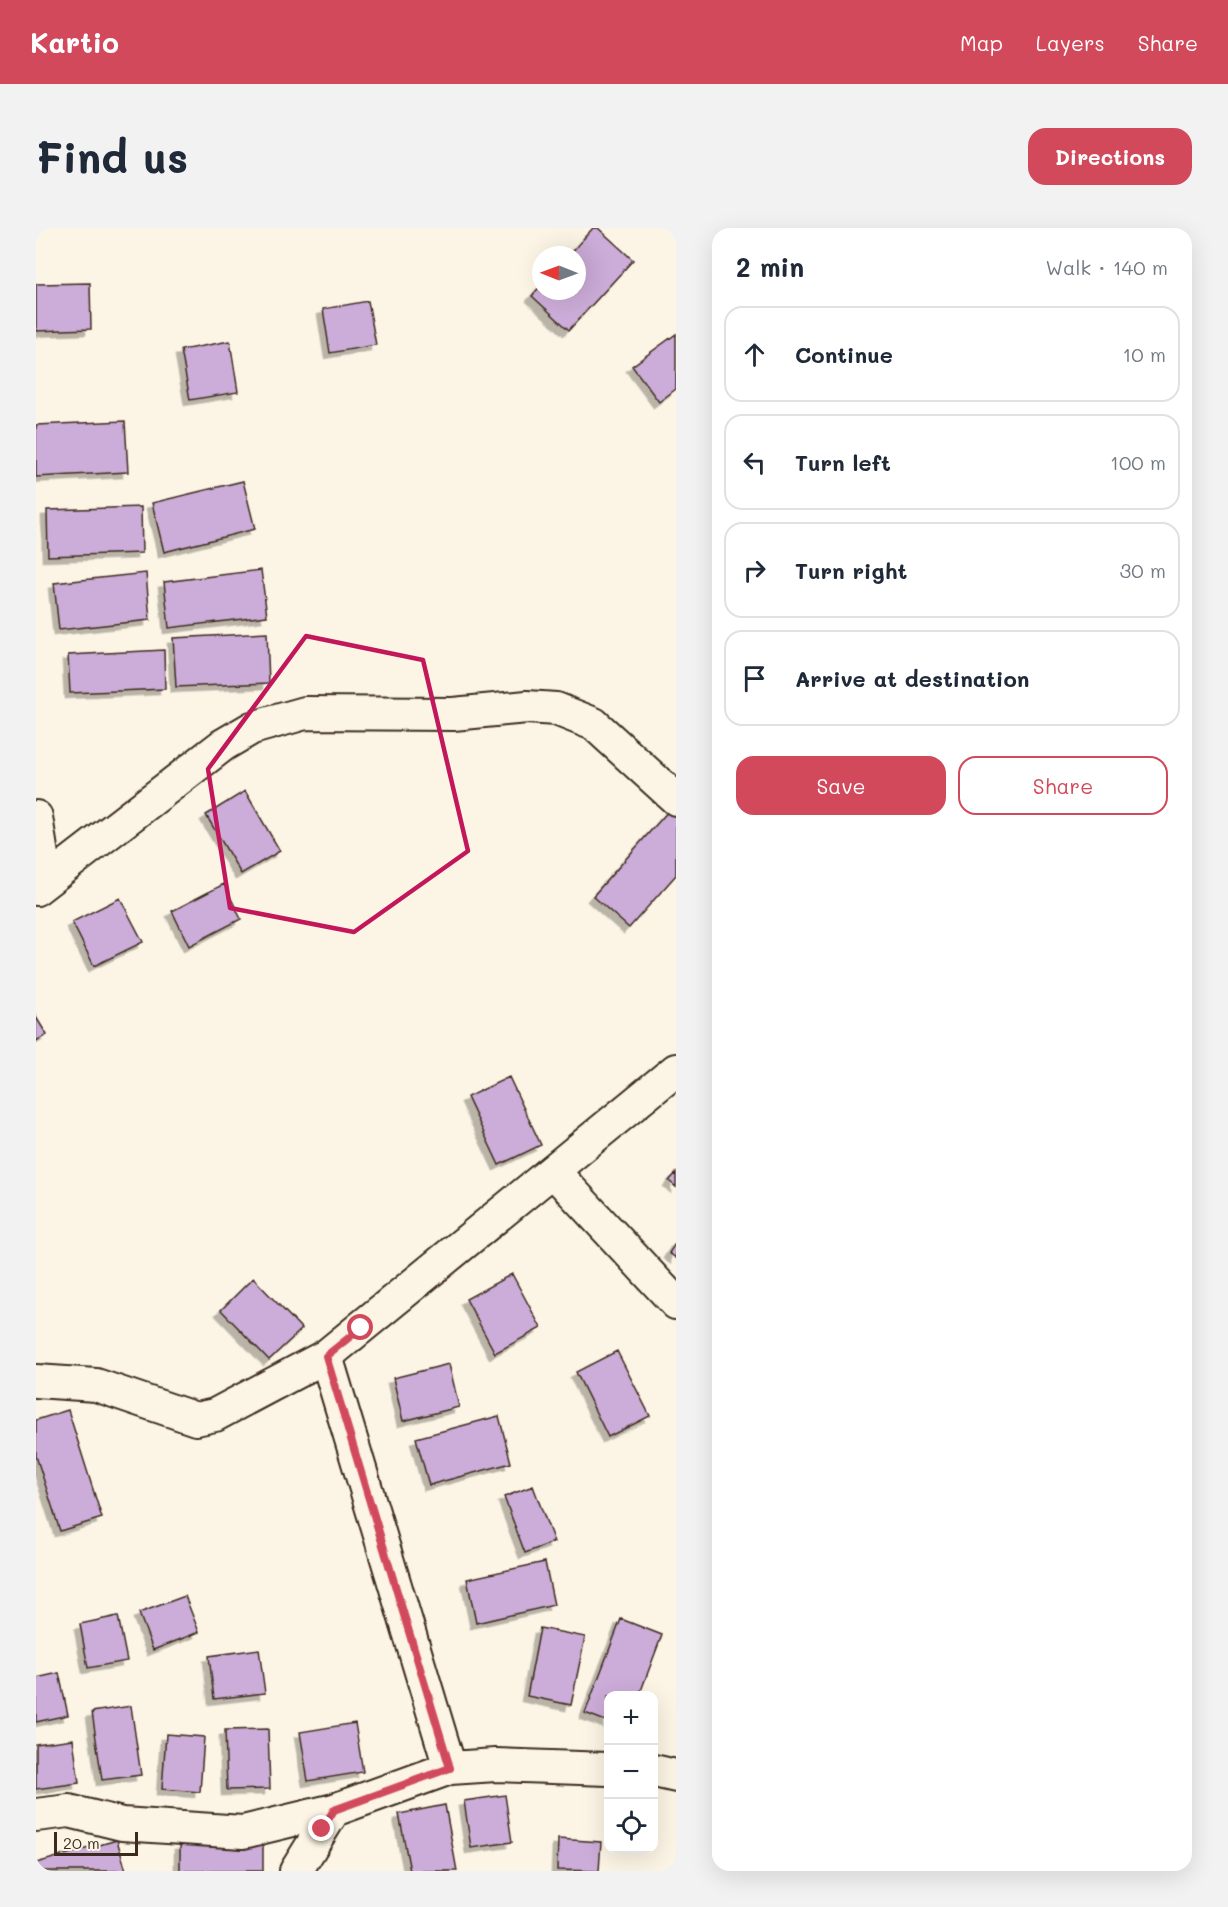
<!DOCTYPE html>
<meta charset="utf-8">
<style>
:root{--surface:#fff;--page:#f2f2f3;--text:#1f2937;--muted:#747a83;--line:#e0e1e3;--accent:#d1495b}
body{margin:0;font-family:Mali,sans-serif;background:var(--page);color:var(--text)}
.controls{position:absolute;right:18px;bottom:18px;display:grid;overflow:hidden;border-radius:12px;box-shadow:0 6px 24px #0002}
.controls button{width:54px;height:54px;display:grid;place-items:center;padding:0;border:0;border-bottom:2px solid var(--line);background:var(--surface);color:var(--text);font:30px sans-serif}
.compass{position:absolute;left:496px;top:18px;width:54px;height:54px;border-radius:50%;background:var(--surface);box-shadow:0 6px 24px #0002;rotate:271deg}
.scale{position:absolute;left:18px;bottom:15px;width:84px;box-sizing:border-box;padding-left:6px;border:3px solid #3b2a1e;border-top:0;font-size:16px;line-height:21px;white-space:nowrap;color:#3b2a1e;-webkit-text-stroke:4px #fcf5e5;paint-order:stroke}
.stop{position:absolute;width:18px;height:18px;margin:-14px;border:4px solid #d1495b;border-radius:50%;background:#fff}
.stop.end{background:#d1495b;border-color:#fff;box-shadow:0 2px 6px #0008}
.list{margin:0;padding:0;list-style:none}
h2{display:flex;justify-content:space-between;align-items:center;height:78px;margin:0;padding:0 24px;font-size:26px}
h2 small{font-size:20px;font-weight:400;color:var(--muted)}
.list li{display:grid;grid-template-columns:39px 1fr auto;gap:18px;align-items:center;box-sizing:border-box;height:96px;margin:0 12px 12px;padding:0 12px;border:2px solid var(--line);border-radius:18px}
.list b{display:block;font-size:22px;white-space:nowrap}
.list em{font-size:20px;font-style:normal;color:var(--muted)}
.actions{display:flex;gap:12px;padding:18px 24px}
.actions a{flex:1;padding:14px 0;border:2px solid var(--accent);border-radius:18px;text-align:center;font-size:21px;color:var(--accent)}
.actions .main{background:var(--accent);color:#fff}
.icon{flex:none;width:33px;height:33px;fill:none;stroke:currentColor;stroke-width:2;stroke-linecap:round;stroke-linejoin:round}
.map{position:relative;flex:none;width:640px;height:1643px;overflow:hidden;border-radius:18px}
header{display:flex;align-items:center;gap:36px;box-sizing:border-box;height:84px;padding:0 30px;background:var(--accent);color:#fff}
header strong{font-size:28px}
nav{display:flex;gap:33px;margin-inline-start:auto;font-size:21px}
.intro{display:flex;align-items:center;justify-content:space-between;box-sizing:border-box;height:144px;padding:0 36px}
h1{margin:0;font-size:42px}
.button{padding:15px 27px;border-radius:18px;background:var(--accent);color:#fff;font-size:21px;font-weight:700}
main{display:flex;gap:36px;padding:0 36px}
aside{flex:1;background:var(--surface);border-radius:18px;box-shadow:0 6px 24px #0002}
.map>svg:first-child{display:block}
.building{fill:#ccacd8;stroke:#3b2a1e;stroke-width:1.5;filter:url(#shadow)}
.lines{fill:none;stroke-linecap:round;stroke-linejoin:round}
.minor-casing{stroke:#3b2a1e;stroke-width:36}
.minor{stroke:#fcf5e5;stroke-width:32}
.route{stroke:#d1495b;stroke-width:8}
.marked{fill:none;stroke:#c2185b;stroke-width:4.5;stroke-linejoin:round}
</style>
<header>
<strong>Kartio</strong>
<nav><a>Map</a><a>Layers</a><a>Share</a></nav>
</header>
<div class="intro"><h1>Find us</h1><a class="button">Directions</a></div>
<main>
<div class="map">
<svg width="640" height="1643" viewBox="0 0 640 1643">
<defs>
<filter id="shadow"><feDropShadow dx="-5.5" dy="5.5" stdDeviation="0" flood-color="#0004"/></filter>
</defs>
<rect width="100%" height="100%" fill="#fcf5e5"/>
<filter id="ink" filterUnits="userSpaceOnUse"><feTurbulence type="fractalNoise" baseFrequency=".0167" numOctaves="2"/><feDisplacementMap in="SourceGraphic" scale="12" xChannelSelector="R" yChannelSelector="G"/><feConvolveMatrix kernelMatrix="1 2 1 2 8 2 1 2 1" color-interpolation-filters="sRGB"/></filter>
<g filter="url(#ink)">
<path class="building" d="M 557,0 L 562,0 L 597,32 L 533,102 L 496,68 L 505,57 L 505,63 L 541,63 L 541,27 L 533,27 Z
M 54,55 L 55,101 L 0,103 L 0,56 Z
M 332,73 L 340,117 L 294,125 L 287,81 Z
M 640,106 L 640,161 L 623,174 L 596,138 Z
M 194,113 L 202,164 L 154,172 L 145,122 Z
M 89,193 L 92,244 L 0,249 L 0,197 Z
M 207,253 L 219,301 L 128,324 L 116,275 Z
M 105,279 L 106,325 L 12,328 L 11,282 Z
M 225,342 L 231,388 L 133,400 L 128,354 Z
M 110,345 L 114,392 L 23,402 L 18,355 Z
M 231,405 L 233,455 L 140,459 L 137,410 Z
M 128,422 L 129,461 L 34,465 L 32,427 Z
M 209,563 L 244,623 L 205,646 L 170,587 Z
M 635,580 L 640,585 L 640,647 L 593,700 L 557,668 Z
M 188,656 L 205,691 L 153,718 L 136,683 Z
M 84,670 L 107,714 L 58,738 L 36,694 Z
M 0,789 L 11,807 L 0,813 Z
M 473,849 L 505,917 L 463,937 L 431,869 Z
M 640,945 L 640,959 L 633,953 Z
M 640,1014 L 640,1030 L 633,1025 Z
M 476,1046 L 505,1100 L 459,1125 L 430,1071 Z
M 217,1050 L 266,1101 L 233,1132 L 185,1082 Z
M 581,1123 L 614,1188 L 572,1209 L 540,1144 Z
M 413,1136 L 423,1179 L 367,1193 L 357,1150 Z
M 32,1182 L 66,1290 L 24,1303 L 0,1228 L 0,1192 Z
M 463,1188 L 475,1235 L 393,1257 L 380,1210 Z
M 497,1258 L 518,1314 L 489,1325 L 468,1269 Z
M 509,1334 L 518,1377 L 440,1395 L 431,1351 Z
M 149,1368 L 163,1404 L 117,1422 L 103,1385 Z
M 82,1388 L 91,1433 L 52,1440 L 44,1396 Z
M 585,1391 L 626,1407 L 603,1468 L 572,1468 L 572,1494 L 549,1485 Z
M 504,1400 L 549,1409 L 535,1477 L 491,1468 Z
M 223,1421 L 229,1465 L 178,1471 L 173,1428 Z
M 23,1445 L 32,1487 L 0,1494 L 0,1450 Z
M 95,1478 L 105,1547 L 66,1552 L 56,1484 Z
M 319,1495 L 327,1544 L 272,1553 L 264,1504 Z
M 232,1501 L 234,1561 L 191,1562 L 189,1502 Z
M 130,1506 L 168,1509 L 164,1564 L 126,1561 Z
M 37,1511 L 43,1555 L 0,1561 L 0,1516 Z
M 469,1567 L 476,1614 L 435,1620 L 428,1573 Z
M 409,1577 L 421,1643 L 374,1643 L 363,1586 Z
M 522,1611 L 565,1614 L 563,1643 L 521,1642 Z
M 81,1612 L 90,1643 L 0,1643 L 0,1635 Z
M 227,1615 L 227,1643 L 144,1643 L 144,1616 Z"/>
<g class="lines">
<g class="minor-casing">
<path id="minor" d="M 0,589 L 10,653
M 0,661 L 187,517 L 216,500 L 269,485 L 417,486 L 491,479 L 520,481 L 558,496 L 640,571
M 517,943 L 640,1075
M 290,1128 L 414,1540
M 0,1153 L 60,1157 L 160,1191 L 179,1187 L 290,1128 L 640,842
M 618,1543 L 640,1548
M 0,1587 L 33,1583 L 86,1596 L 207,1604 L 298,1582 L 414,1540 L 460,1537 L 572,1541
M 260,1643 L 298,1582"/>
</g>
<use href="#minor" class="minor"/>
</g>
</g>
<g class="lines" filter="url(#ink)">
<path class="route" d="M 286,1601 L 298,1582 L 414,1540 L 290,1128 L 325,1100"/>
</g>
<path class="marked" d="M 270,408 L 387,432 L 432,623 L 318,704 L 194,680 L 172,541 Z"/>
</svg>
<div class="controls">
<button>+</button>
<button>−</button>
<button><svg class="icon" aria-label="locate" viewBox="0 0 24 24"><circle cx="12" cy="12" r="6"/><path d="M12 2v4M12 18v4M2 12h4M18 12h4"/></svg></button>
</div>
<svg class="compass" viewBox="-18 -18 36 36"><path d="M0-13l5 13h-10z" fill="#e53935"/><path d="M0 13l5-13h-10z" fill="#747a83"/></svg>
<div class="scale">20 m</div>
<div class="stop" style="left:325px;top:1100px"></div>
<div class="stop end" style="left:286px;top:1601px"></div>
</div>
<aside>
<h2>2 min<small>Walk · 140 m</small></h2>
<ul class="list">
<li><svg class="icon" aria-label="ahead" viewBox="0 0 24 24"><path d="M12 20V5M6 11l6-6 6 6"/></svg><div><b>Continue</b></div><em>10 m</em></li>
<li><svg class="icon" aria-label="left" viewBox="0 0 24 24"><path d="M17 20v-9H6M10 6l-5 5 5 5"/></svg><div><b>Turn left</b></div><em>100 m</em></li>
<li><svg class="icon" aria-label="right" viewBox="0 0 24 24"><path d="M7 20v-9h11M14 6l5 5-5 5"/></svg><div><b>Turn right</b></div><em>30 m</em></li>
<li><svg class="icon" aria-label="arrive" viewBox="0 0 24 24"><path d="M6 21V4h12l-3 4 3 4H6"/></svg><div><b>Arrive at destination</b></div></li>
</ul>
<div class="actions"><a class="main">Save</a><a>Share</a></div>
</aside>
</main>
